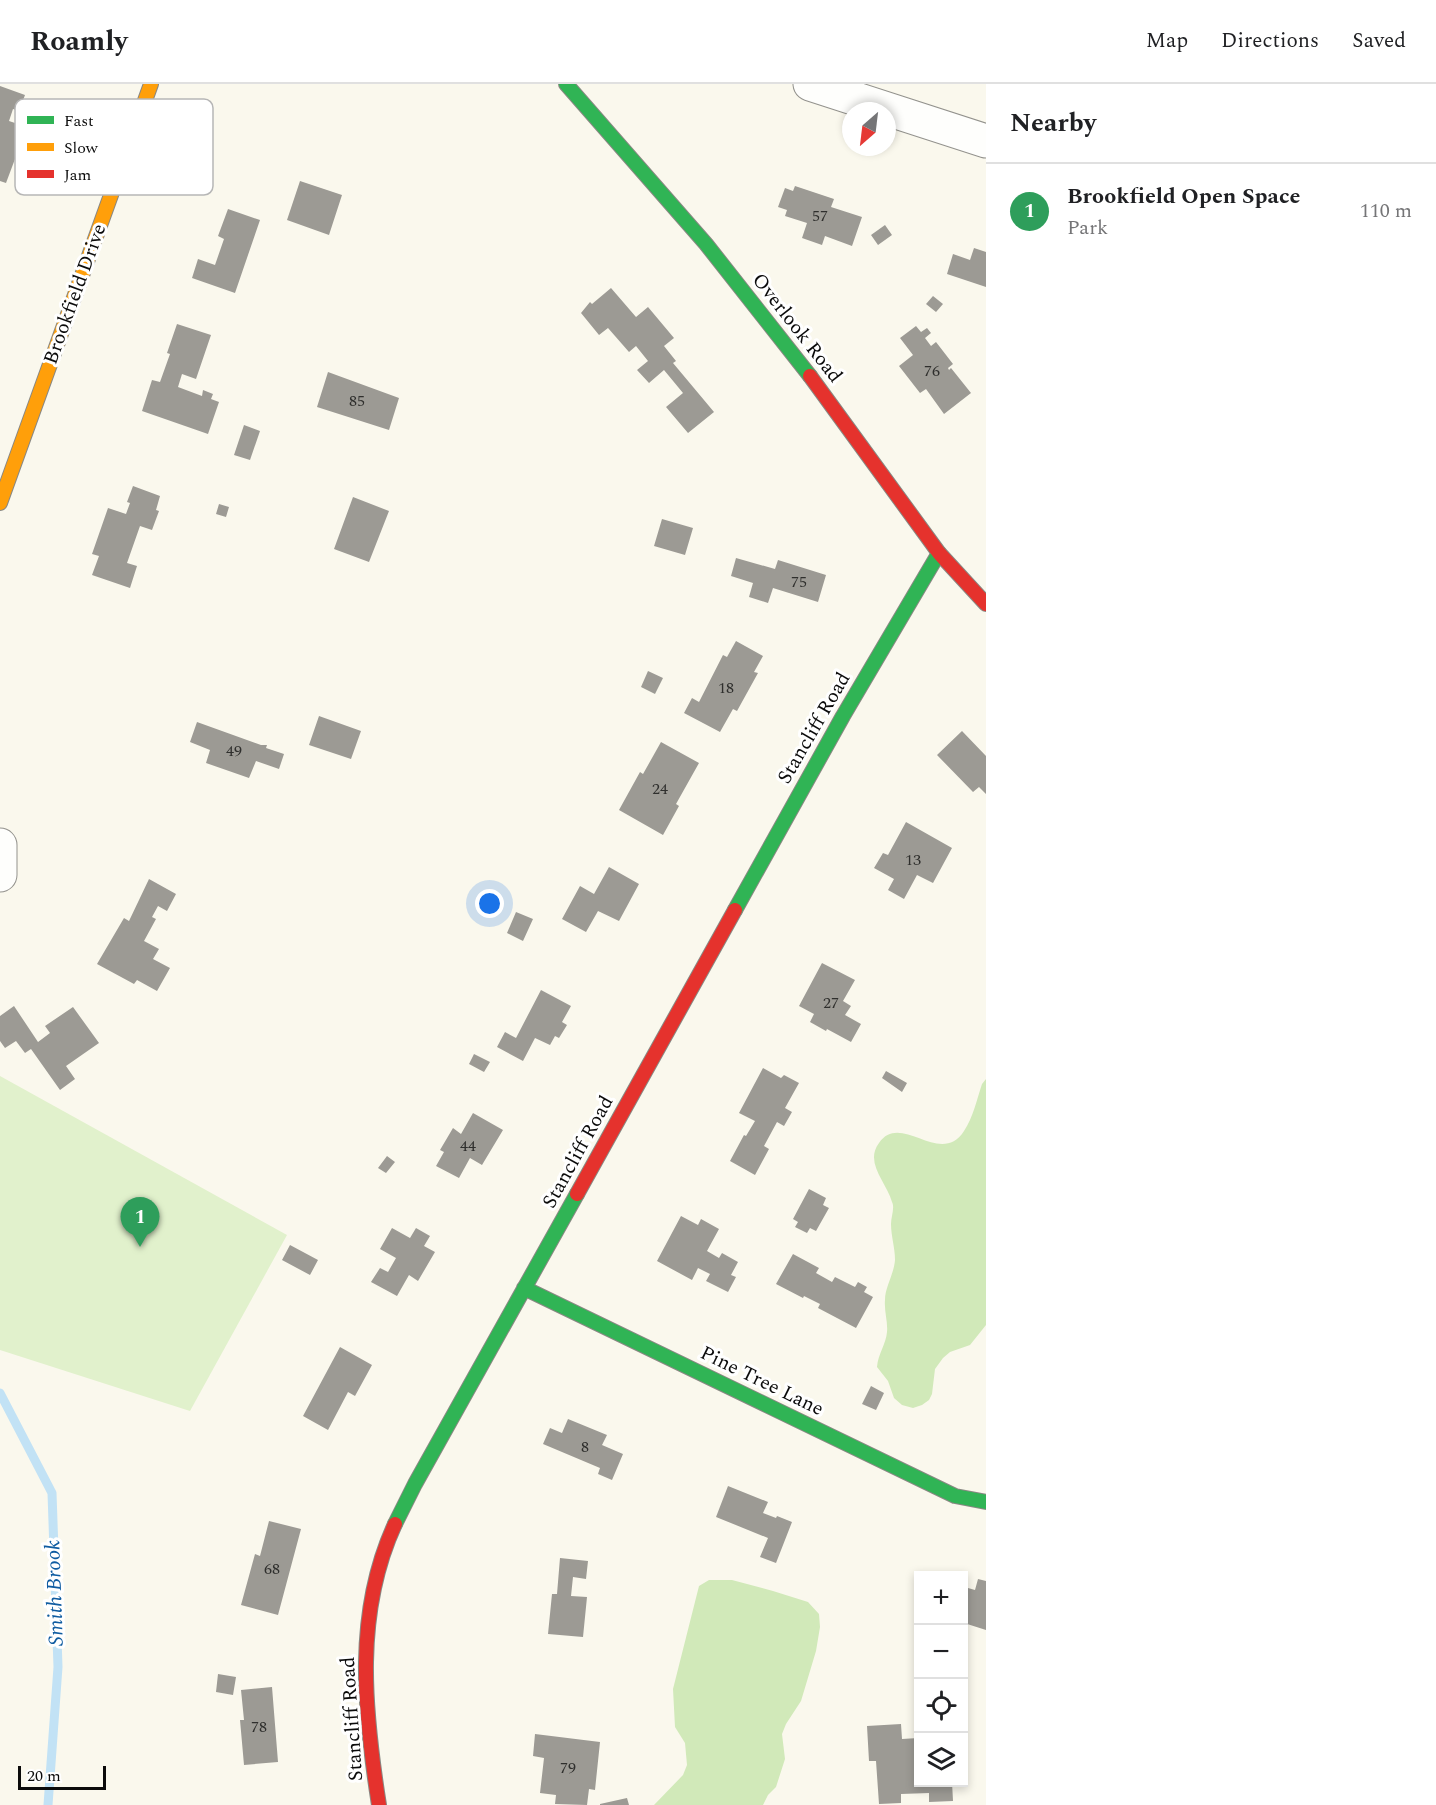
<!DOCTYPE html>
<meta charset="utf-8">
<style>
:root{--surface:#fff;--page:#f2f2f2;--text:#202124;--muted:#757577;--line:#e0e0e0;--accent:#5f5e5a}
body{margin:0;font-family:Spectral,serif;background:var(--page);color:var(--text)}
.controls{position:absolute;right:18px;bottom:18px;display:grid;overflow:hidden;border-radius:0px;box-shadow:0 3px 9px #0003}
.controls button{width:54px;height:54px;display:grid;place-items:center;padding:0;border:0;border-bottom:2px solid var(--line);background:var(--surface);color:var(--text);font:30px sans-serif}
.compass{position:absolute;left:842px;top:18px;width:54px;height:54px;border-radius:50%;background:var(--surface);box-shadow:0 3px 9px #0003;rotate:208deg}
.scale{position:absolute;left:18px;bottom:15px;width:88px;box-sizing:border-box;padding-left:6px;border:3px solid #0b0b0b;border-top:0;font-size:16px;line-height:21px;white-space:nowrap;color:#0b0b0b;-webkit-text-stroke:4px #fff;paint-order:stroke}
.you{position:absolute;left:490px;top:820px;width:21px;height:21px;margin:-15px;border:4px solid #fff;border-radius:50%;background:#1a73e8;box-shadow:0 0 0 9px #1a73e833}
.badge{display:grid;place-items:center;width:39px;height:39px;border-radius:50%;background:var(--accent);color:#fff;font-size:20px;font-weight:700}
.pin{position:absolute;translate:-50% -50px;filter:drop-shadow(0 2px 3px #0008)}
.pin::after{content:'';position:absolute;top:32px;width:21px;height:18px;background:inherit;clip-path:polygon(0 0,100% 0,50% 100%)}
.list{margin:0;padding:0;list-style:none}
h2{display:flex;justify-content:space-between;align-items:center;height:78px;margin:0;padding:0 24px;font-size:26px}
h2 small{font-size:20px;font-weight:400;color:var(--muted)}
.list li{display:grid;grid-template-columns:39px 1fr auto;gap:18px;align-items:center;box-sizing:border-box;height:96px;padding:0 24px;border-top:2px solid var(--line)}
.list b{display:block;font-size:22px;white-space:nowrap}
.list p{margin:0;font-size:20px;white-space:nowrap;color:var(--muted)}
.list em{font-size:20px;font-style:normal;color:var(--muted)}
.icon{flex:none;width:33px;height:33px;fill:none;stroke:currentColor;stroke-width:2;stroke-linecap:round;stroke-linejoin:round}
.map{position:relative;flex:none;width:986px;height:1721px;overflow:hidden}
header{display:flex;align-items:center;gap:36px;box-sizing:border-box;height:84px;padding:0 30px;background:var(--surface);border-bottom:2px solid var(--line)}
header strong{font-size:28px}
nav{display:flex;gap:33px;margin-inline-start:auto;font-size:21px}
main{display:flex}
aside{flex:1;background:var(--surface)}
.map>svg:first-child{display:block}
.green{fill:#e1f1cc}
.forest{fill:#d1e9b9}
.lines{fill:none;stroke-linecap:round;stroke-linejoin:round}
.stream{stroke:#c2e2f5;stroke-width:9}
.building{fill:#9c9a94}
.street-casing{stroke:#93928d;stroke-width:35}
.fast-casing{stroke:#898883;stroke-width:16}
.slow-casing{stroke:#898883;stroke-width:16}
.jam-casing{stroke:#898883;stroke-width:16}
.street{stroke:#fefefc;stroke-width:33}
.fast{stroke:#30b455;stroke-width:14}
.slow{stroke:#ff9f0a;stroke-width:14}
.jam{stroke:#e5322d;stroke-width:14}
.labels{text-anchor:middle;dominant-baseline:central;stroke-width:6;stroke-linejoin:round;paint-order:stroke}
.number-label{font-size:16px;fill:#2f2f2d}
.street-label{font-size:20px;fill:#0b0b0b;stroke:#fff}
.water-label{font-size:21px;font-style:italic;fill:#0f5ca1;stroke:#fff}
.key{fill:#fff;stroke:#b6b6b6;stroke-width:1.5}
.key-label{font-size:16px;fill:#0b0b0b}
</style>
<header>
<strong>Roamly</strong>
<nav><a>Map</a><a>Directions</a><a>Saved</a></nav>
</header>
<main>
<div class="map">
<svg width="986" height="1721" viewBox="0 0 986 1721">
<rect width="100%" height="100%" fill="#faf8ed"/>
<path class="green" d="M 0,992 L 287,1151 L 190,1327 L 0,1266 Z"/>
<path class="forest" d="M 986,995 L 986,1241 L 970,1261 L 950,1268 L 943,1274 L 935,1285 L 932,1310 L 929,1316 L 922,1321 L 913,1324 L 902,1321 L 894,1314 L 888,1297 L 877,1283 C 878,1270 886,1260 887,1248 C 888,1238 884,1227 885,1216 C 885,1203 894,1190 895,1176 C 895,1164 891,1152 891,1140 C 891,1133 895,1124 892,1118 C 887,1099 864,1079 879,1059 C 901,1027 940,1084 964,1047 C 973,1034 977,1015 982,1000 Z
M 709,1496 L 732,1496 L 773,1507 L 808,1518 L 819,1530 L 820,1543 L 816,1567 L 801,1617 L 786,1640 L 782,1650 L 785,1675 L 776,1703 L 768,1711 L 763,1721 L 654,1721 L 683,1691 L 687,1681 L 685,1659 L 675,1643 L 673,1605 L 699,1502 Z"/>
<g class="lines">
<path class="stream" d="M 0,1309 L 52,1409 L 58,1583 L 48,1721"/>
</g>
<path class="building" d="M 0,2 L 25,11 L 19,27 L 13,25 L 9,37 L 27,43 L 6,99 L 0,97 Z
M 300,97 L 342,111 L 329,151 L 287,136 Z
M 795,102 L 834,115 L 831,123 L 862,133 L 852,162 L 825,152 L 822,161 L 802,154 L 807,139 L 785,132 L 787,126 L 778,123 L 785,104 L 793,107 Z
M 228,125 L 260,136 L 235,209 L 192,194 L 198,175 L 215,181 L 224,155 L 218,152 Z
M 885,141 L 892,151 L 878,161 L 871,151 Z
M 974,164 L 986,168 L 986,203 L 947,190 L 953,170 L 970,176 Z
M 611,204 L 636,233 L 648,223 L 674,254 L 664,262 L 676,277 L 673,279 L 714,328 L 688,349 L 666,323 L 683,309 L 664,286 L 649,299 L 637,286 L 648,277 L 636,262 L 629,268 L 608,244 L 599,251 L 581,229 L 590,218 L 592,220 Z
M 933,212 L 943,220 L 936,228 L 926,220 Z
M 177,240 L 211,251 L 196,295 L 182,290 L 178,303 L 202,312 L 203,306 L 213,310 L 211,315 L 219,318 L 208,350 L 142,327 L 152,296 L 160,298 L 170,270 L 167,269 Z
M 916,242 L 921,248 L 927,244 L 931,249 L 925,254 L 931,262 L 936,258 L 953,280 L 948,284 L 949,286 L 951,284 L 971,309 L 944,330 L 926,305 L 920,309 L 899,282 L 913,271 L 900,254 Z
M 328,288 L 399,314 L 389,346 L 317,323 Z
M 244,341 L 260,347 L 250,376 L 234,371 Z
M 133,402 L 160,412 L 156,426 L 159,427 L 152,446 L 140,442 L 127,479 L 137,482 L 130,504 L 92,491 L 99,472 L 92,470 L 108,424 L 126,430 L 130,419 L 127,418 Z
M 353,413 L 389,427 L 369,478 L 334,465 Z
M 219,420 L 229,423 L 226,433 L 216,430 Z
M 662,435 L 693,444 L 685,471 L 654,462 Z
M 736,474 L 775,485 L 778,476 L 826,491 L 818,518 L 773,504 L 768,519 L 749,513 L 753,499 L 731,492 Z
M 736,557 L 763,572 L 754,588 L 758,589 L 737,627 L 733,625 L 720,648 L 684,629 L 692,614 L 699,618 L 723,571 L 727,573 Z
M 648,587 L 663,594 L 655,610 L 641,603 Z
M 319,632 L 361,647 L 351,675 L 309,661 Z
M 197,638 L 261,661 L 267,661 L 266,664 L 284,670 L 279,685 L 256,677 L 249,694 L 206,679 L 210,666 L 190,658 Z
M 962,647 L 986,672 L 986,710 L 979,703 L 973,708 L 937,671 Z
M 661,658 L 699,679 L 676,720 L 679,722 L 663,751 L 619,726 L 640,688 L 643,690 Z
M 906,738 L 952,764 L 933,799 L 917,791 L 904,815 L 888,806 L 894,795 L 874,784 L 883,769 L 888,771 Z
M 609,783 L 639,800 L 619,837 L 598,827 L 586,848 L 562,835 L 580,802 L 594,810 Z
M 149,795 L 176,810 L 167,827 L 158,822 L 152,833 L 156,835 L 144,857 L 159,865 L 153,875 L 170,884 L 157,907 L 137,896 L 134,900 L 97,880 L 124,834 L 129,837 Z
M 516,828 L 533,835 L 523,857 L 507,849 Z
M 822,879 L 855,896 L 843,917 L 851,922 L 845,931 L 861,940 L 851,958 L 827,945 L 826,947 L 810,938 L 814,930 L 799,922 Z
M 541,906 L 571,922 L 562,938 L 567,941 L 559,954 L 555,952 L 550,961 L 535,954 L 523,977 L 497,963 L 505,948 L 516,954 Z
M 14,922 L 38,958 L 50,949 L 45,942 L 73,923 L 99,959 L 66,982 L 75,995 L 60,1006 L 31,965 L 25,969 L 16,957 L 5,964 L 0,957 L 0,932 Z
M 474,970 L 490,978 L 484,988 L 469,980 Z
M 763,984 L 781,994 L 784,991 L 799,999 L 785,1024 L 792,1028 L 784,1042 L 777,1038 L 764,1062 L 769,1065 L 755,1091 L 730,1077 L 744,1051 L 746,1052 L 755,1037 L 739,1029 Z
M 886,987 L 907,999 L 902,1008 L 882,994 Z
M 473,1029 L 503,1046 L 482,1081 L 470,1074 L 459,1094 L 436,1082 L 444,1068 L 440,1066 L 453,1044 L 461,1050 Z
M 387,1072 L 395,1078 L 386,1089 L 378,1084 Z
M 809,1105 L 826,1114 L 823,1121 L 829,1124 L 816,1147 L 810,1144 L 807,1149 L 795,1143 L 798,1138 L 793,1135 Z
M 681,1132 L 698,1141 L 701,1135 L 719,1145 L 707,1167 L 719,1174 L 722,1169 L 738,1178 L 731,1191 L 736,1193 L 728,1208 L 706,1197 L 710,1190 L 698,1184 L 692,1196 L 657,1177 Z
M 392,1144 L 410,1154 L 416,1144 L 430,1152 L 424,1162 L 435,1168 L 418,1197 L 409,1191 L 397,1212 L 371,1198 L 380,1184 L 388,1188 L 396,1174 L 380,1165 Z
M 290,1161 L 318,1176 L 310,1191 L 282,1176 Z
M 793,1170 L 819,1184 L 816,1189 L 832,1198 L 835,1193 L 855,1203 L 858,1198 L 867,1203 L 864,1208 L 873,1213 L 856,1244 L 818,1224 L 820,1220 L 804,1212 L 803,1214 L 776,1200 Z
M 340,1263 L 372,1281 L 355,1312 L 348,1308 L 328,1346 L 303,1332 Z
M 871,1302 L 884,1309 L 876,1326 L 862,1320 Z
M 568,1335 L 607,1351 L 602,1361 L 623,1370 L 612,1396 L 598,1390 L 600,1384 L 543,1360 L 550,1344 L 562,1349 Z
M 728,1402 L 768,1418 L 763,1429 L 776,1434 L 777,1432 L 792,1438 L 776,1479 L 760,1473 L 768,1454 L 716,1433 Z
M 269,1437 L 301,1445 L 278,1531 L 241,1521 L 255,1470 L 260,1472 Z
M 560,1474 L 588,1477 L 586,1495 L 573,1493 L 571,1512 L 587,1513 L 583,1553 L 548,1550 L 552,1510 L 557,1510 Z
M 978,1495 L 986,1497 L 986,1546 L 964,1539 L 964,1521 L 968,1504 L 975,1506 Z
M 218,1590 L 236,1593 L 233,1611 L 216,1608 Z
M 272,1603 L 278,1678 L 244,1681 L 240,1636 L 244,1636 L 241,1606 Z
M 901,1640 L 902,1655 L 918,1654 L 918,1698 L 952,1698 L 953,1717 L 929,1718 L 929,1709 L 901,1710 L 901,1719 L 879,1720 L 876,1677 L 869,1677 L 867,1642 Z
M 535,1650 L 600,1658 L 595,1706 L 589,1705 L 587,1721 L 555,1720 L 556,1711 L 540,1709 L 544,1674 L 533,1672 Z
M 627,1714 L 629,1721 L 600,1721 L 600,1720 Z"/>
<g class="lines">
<g class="street-casing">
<path id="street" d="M 810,0 L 986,57
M 0,761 L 0,791"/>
</g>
<g class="fast-casing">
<path id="fast" d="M 566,0 L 706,160 L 810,292
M 735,826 L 843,632 L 939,469
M 524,1204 L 955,1412 L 986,1418
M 395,1440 L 415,1400 L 577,1110"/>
</g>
<g class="slow-casing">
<path id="slow" d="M 0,419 L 151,0"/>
</g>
<g class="jam-casing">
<path id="jam" d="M 810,292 L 939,469 L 986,520
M 577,1110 L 735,826
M 379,1721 C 364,1626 354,1529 395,1440"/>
</g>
<use href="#street" class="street"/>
<use href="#fast" class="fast"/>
<use href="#slow" class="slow"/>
<use href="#jam" class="jam"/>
</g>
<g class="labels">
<g class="number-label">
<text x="820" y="132">57</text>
<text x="932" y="287">76</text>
<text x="357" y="317">85</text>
<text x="799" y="498">75</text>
<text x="726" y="604">18</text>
<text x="234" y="667">49</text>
<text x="660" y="705">24</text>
<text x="913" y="776">13</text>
<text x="831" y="919">27</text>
<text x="468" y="1062">44</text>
<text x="585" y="1363">8</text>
<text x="272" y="1485">68</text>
<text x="259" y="1643">78</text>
<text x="568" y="1684">79</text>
</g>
<g class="street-label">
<text transform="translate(75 210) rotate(-70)">Brookfield Drive</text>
<text transform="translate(797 244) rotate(52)">Overlook Road</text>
<text transform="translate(814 644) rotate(-60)">Stancliff Road</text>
<text transform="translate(578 1068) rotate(-61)">Stancliff Road</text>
<text transform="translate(762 1297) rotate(26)">Pine Tree Lane</text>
<text transform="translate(352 1635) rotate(-94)">Stancliff Road</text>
</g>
<g class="water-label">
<text transform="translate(55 1509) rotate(-92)">Smith Brook</text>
</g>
</g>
<rect x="15" y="15" width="198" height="96" rx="9" class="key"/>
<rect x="27" y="32" width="27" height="8" fill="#30b455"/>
<rect x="27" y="59" width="27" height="8" fill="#ff9f0a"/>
<rect x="27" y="86" width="27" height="8" fill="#e5322d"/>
<g class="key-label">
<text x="64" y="42">Fast</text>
<text x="64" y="69">Slow</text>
<text x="64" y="96">Jam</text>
</g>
</svg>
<div class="controls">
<button>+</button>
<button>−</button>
<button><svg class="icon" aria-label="locate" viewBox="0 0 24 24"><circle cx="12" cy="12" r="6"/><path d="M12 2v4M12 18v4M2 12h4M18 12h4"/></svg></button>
<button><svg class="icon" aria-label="layers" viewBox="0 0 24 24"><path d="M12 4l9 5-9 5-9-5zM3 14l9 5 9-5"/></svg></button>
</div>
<svg class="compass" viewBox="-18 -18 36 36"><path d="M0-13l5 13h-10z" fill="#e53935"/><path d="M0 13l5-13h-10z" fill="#757577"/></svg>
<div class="scale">20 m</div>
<div class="you"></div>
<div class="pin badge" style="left:140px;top:1163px;background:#2e9e5b">1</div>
</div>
<aside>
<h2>Nearby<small></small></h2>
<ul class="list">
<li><span class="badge" style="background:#2e9e5b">1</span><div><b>Brookfield Open Space</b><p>Park</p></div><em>110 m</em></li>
</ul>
</aside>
</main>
